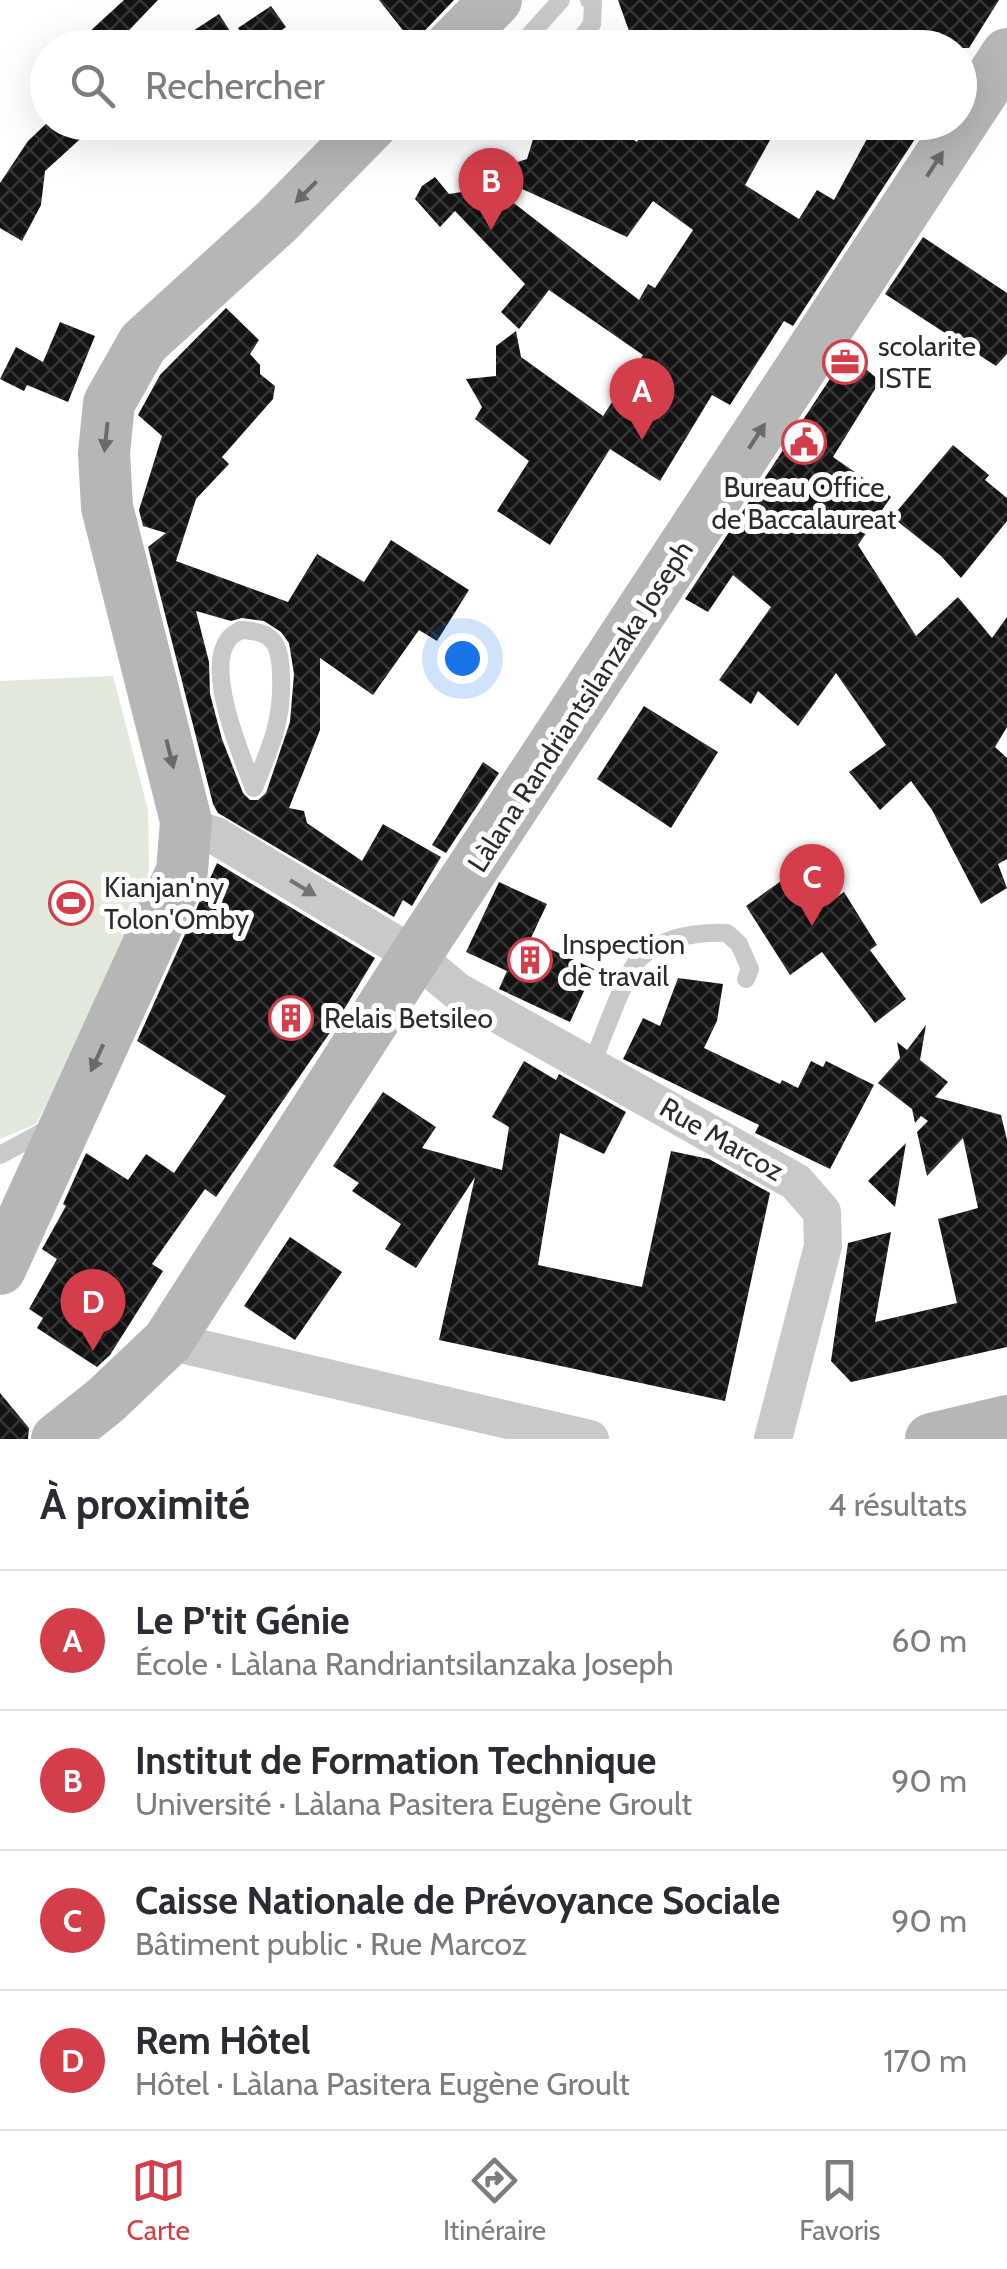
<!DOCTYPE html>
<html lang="fr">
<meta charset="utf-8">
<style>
:root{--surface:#fff;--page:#f2f2f3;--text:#2b2b33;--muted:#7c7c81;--line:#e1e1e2;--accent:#d33e4a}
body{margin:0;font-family:Cabin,sans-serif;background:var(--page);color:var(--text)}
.you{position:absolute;left:462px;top:658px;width:35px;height:35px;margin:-25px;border:8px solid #fff;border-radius:50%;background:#1a73e8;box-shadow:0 0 0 15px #1a73e833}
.badge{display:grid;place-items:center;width:65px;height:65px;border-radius:50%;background:var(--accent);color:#fff;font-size:32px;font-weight:700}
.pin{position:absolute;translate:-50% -82px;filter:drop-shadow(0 2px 5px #0008)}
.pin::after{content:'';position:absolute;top:52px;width:35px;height:30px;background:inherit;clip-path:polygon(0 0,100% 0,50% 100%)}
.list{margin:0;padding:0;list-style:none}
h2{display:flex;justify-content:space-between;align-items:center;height:130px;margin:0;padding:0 40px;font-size:42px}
h2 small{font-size:32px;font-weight:400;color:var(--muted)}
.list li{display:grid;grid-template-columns:65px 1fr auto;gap:30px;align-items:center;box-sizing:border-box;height:140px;padding:0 40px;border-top:2px solid var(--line)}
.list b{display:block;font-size:38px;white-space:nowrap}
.list p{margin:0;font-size:32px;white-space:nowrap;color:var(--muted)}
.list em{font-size:32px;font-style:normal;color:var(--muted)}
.icon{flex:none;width:55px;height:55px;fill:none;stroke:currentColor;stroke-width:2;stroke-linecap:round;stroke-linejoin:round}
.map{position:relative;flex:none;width:1007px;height:1439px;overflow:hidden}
.search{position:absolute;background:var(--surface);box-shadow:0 10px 40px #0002;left:30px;right:30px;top:30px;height:110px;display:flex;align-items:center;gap:25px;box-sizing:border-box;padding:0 35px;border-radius:55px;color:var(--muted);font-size:38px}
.sheet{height:690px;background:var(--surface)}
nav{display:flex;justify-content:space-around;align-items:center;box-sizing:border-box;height:140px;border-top:2px solid var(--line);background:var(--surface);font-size:28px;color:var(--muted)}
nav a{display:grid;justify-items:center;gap:5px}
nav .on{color:var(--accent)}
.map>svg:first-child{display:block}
.pitch{fill:#e2e8db}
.building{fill:url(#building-cross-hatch);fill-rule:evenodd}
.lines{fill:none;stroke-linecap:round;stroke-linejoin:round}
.lane{stroke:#c9c9c9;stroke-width:18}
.street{stroke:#c9c9c9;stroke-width:38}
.secondary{stroke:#b6b6b6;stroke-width:52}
.oneway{fill:#6a6a6a}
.oneway2{fill:#737373}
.labels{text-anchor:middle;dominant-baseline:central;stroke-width:10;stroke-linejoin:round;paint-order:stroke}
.poi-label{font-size:28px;fill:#2c2c2c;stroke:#fff;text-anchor:start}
.street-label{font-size:28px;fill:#2c2c2c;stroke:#fff}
</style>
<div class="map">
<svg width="1007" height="1439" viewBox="0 0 1007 1439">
<defs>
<pattern id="building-cross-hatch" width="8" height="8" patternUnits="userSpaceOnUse" patternTransform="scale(2.5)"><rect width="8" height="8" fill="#131313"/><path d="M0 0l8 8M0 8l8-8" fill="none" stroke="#363636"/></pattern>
</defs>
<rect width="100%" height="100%" fill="#fff"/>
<path class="pitch" d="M 113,676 L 148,810 L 149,869 L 133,937 L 36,1124 L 0,1139 L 0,681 Z"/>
<path class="building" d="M 124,0 L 158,0 L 112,48 L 96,48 L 87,34 Z
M 379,0 L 454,0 L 413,43 Z
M 618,0 L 999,0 L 969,48 L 635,48 Z
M 271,6 L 286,27 L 256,48 L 251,48 L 238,28 Z
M 219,14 L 241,48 L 167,48 Z
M 48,122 L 99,122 L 45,171 L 41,205 L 22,241 L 0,228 L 0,183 L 28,141 Z
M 548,122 L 604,122 L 637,142 L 648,122 L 780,122 L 745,185 L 799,219 L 817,190 L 834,200 L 876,122 L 926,122 L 793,326 L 784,321 L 730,405 L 712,395 L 660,481 L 610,449 L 550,545 L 497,511 L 529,461 L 475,419 L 482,407 L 466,379 L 496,376 L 496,346 L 516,331 L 521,357 L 603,416 L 643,355 L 549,290 L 519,329 L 501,312 L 525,284 L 455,211 L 440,227 L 415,199 L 422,186 L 435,177 L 449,194 L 493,187 L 639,300 L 648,284 L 655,288 L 693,230 L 653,201 L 627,237 L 485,172 L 527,159 L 534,136 Z
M 923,237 L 1007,293 L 1007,354 L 996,366 L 885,294 Z
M 226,308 L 259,340 L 250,354 L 260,365 L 260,374 L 275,386 L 273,399 L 222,457 L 229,464 L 196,499 L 176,561 L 288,602 L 317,554 L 364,582 L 391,540 L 469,590 L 437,641 L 419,630 L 373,695 L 320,658 L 320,730 L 289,808 L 304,811 L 307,823 L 362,861 L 383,824 L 441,857 L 412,906 L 403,900 L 394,917 L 218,813 L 213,804 L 148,547 L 166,533 L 143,526 L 139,510 L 162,436 L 138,415 L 160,375 ZM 196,611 L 231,621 L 242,618 L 264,621 L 281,632 L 289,643 L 294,674 L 290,722 L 266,793 L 258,800 L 250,800 L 243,793 L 222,739 L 210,694 L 209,662 Z
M 60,322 L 95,336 L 68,402 L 27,385 L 24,391 L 0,379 L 16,347 L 43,362 Z
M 847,353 L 880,381 L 833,457 L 891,497 L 858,545 L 916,636 L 958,597 L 992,638 L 1007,617 L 1007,727 L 995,747 L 1007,758 L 1007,859 L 998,864 L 1007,888 L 981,904 L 932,810 L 911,781 L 880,810 L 849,772 L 886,745 L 836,673 L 798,726 L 758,691 L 751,704 L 719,680 L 771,607 L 733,575 L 708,612 L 685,599 Z
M 953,445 L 989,475 L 985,480 L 1007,498 L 1007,521 L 961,578 L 941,556 L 892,517 Z
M 644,706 L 718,752 L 671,828 L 597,779 Z
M 483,762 L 499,773 L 446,853 L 432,845 Z
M 812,859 L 836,898 L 844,892 L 877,945 L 870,950 L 906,999 L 875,1023 L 822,952 L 790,975 L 746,906 Z
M 217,863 L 375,958 L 331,1031 L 216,1197 L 205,1189 L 152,1264 L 163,1271 L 110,1355 L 97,1367 L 37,1328 L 43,1318 L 29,1309 L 57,1259 L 42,1249 L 66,1206 L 63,1204 L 86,1153 L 128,1180 L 146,1154 L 174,1173 L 226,1096 L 137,1041 Z
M 499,882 L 547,904 L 530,940 L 594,969 L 570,1022 L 499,989 L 507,971 L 466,952 Z
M 678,978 L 723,984 L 717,1021 L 704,1048 L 780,1084 L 782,1080 L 798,1088 L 811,1061 L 823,1067 L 826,1061 L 874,1085 L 830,1169 L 755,1133 L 759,1125 L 623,1059 L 643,1018 L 660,1026 Z
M 926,1025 L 920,1060 L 948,1082 L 935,1097 L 1001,1115 L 1007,1140 L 1007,1347 L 851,1382 L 831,1361 L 848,1243 L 891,1232 L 875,1322 L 957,1303 L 938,1219 L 978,1208 L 963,1138 L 927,1176 L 917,1132 L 928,1121 L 921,1116 L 915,1123 L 912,1109 L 878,1083 L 900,1058 L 897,1042 L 907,1050 Z
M 524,1061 L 556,1080 L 559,1074 L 626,1112 L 604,1154 L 560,1133 L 538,1265 L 642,1287 L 671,1151 L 709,1159 L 770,1193 L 725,1401 L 439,1340 L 475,1177 L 416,1268 L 385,1249 L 401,1224 L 352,1191 L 359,1183 L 333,1166 L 383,1092 L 436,1127 L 422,1148 L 502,1170 L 509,1127 L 492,1117 Z
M 906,1143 L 895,1207 L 868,1181 Z
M 290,1237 L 342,1272 L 295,1340 L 244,1306 Z
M 0,1393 L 29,1428 L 28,1439 L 0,1439 Z"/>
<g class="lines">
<path class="lane" d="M 518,48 L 561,0
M 574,48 L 592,24 L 593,3 L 589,0
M 241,630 C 274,631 280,644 281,674 C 283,722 271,745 254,788 C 241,756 205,670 228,640 C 231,635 236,633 241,630 Z
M 592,1064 C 601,1043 626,970 640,958 C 663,937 697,932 727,933 L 739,944 L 750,969 L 746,979
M 0,1155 L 48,1129"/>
<path class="street" d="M 187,827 L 216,836 L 415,956 L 457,991 L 796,1182 L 822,1212 L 823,1246 L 773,1439
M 168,1341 L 590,1439"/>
<path class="secondary" d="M 449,48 L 496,0
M 0,1269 L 182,871 L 186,821 L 107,507 L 104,453 L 109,403 L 143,343 L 277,221 L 374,122
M 57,1439 L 106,1400 L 168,1341 L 415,956 L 1007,54
M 931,1439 L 1007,1421"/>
</g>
<defs><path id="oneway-solid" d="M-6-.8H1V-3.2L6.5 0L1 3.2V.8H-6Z" transform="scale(2.5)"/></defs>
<g class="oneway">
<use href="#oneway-solid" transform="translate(935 164) rotate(-57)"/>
<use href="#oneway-solid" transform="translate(306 192) rotate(135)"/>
<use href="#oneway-solid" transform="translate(757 436) rotate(-57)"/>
<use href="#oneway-solid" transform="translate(106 437) rotate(96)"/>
<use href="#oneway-solid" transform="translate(170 754) rotate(76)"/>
<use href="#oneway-solid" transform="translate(97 1058) rotate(115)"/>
</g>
<use class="oneway2" href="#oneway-solid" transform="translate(303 888) rotate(31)"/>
<defs>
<g id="office-ring" transform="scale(2.25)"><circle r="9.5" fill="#fff" stroke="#d33e4a" stroke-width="1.5"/><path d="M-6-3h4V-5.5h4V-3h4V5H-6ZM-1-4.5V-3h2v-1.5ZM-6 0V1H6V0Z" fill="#d33e4a"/></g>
<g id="civic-ring" transform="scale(2.25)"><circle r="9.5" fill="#fff" stroke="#d33e4a" stroke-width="1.5"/><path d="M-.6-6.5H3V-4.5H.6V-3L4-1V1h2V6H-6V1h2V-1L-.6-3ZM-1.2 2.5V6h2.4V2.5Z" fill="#d33e4a"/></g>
<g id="stadium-ring" transform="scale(2.25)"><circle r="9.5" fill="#fff" stroke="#d33e4a" stroke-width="1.5"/><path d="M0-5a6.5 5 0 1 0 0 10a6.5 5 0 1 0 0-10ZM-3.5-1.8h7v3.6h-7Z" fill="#d33e4a"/></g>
<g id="building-ring" transform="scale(2.25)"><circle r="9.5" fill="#fff" stroke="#d33e4a" stroke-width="1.5"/><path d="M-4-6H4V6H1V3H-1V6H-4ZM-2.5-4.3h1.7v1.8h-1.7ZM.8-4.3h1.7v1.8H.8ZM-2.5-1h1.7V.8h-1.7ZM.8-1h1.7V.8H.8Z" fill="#d33e4a"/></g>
</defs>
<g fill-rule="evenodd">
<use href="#office-ring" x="845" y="362"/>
<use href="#civic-ring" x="804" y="442"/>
<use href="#stadium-ring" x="71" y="903"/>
<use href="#building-ring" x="530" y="960"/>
<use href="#building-ring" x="291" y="1018"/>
</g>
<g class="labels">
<g class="poi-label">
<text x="878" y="346">scolarite<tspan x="878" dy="32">ISTE</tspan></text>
<text x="804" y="487" text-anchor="middle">Bureau Office<tspan x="804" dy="32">de Baccalaureat</tspan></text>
<text x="104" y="887">Kianjan'ny<tspan x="104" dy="32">Tolon'Omby</tspan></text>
<text x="562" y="944">Inspection<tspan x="562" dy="32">de travail</tspan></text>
<text x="324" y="1018">Relais Betsileo</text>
</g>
<g class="street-label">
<text transform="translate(580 706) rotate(-57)">Làlana Randriantsilanzaka Joseph</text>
<text transform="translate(722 1139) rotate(30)">Rue Marcoz</text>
</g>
</g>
</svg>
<div class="you"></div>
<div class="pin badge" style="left:642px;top:440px">A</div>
<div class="pin badge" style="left:491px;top:230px">B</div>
<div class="pin badge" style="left:812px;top:926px">C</div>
<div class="pin badge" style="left:93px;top:1351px">D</div>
<div class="search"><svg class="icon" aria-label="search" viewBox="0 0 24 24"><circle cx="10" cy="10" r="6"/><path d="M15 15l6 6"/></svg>Rechercher</div>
</div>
<section class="sheet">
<h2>À proximité<small>4 résultats</small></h2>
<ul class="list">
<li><span class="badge">A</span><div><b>Le P'tit Génie</b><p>École · Làlana Randriantsilanzaka Joseph</p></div><em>60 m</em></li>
<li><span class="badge">B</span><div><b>Institut de Formation Technique</b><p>Université · Làlana Pasitera Eugène Groult</p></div><em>90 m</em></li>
<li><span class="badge">C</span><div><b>Caisse Nationale de Prévoyance Sociale</b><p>Bâtiment public · Rue Marcoz</p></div><em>90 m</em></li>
<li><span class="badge">D</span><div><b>Rem Hôtel</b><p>Hôtel · Làlana Pasitera Eugène Groult</p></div><em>170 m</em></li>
</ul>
</section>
<nav>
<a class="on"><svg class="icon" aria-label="map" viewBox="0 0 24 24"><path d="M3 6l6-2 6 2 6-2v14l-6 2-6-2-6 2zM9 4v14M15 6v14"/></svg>Carte</a>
<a><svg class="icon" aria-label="directions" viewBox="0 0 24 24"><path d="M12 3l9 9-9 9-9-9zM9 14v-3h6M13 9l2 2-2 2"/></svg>Itinéraire</a>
<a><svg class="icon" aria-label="saved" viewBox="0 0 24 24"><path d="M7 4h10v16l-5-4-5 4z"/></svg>Favoris</a>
</nav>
